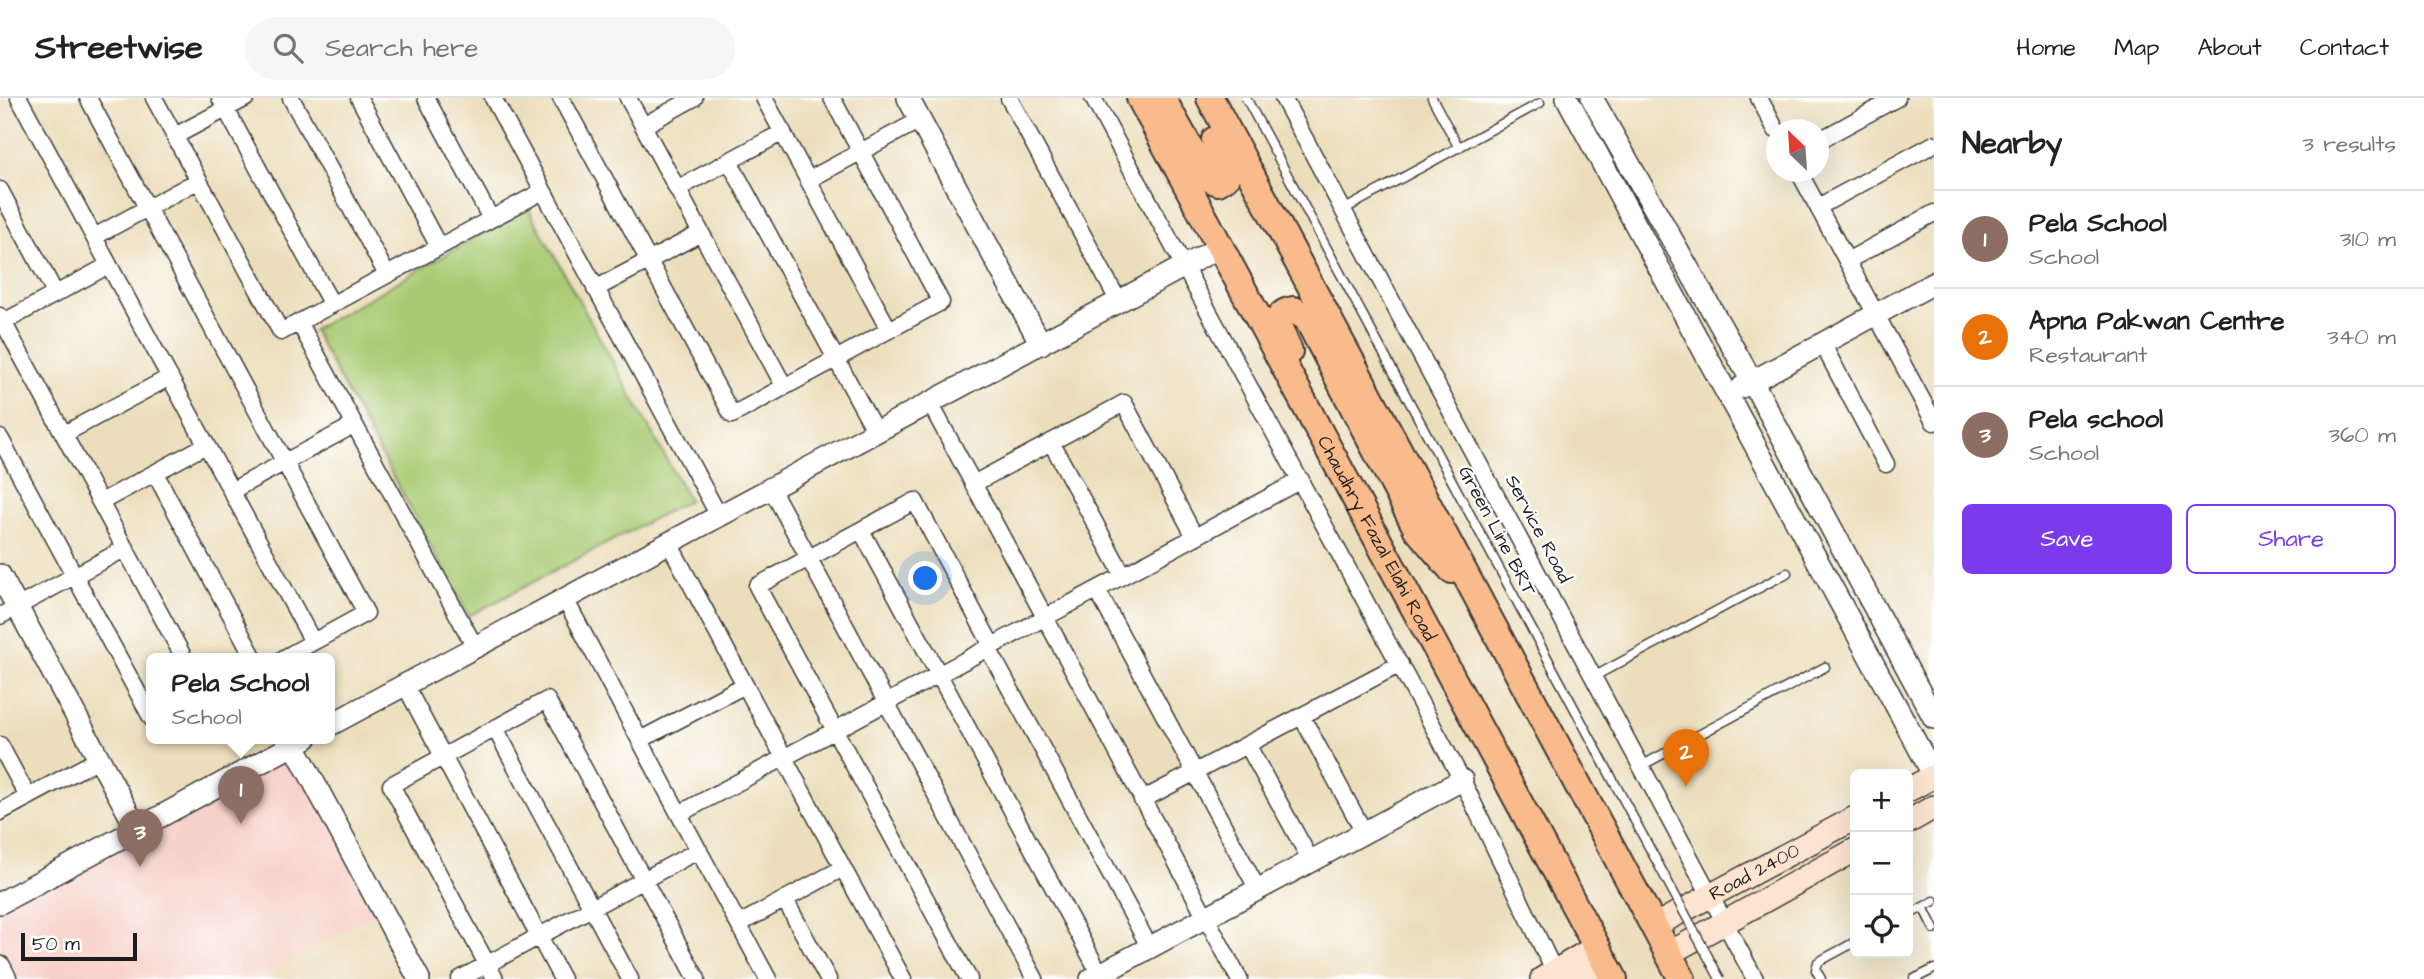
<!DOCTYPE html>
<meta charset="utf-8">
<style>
:root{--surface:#fff;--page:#f6f6f6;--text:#222;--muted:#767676;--line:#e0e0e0;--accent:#7c3aed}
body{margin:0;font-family:"Architects Daughter",sans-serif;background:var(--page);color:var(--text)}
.controls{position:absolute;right:21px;bottom:21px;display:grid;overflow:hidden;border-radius:10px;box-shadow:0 7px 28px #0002}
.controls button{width:63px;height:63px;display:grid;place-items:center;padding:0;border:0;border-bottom:2px solid var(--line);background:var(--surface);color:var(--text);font:35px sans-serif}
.compass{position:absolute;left:1766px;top:21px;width:63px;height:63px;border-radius:50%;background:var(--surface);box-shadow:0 7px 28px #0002;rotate:335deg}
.scale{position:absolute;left:21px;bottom:18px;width:116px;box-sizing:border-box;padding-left:7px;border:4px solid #1c1c1c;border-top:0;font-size:19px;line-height:24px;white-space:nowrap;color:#1c1c1c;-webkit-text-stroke:5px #fff;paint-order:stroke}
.you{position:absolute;left:926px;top:481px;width:24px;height:24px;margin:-18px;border:5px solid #fff;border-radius:50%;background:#1a73e8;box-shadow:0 0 0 10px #1a73e833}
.badge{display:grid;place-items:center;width:46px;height:46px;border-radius:50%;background:var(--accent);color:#fff;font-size:23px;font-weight:700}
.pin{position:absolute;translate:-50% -58px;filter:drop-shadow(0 2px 4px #0008)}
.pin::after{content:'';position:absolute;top:37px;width:24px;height:21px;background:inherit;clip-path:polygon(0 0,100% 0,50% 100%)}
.popup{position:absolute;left:146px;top:555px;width:189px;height:91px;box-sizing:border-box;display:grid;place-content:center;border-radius:10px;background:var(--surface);filter:drop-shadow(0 2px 5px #0005);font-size:23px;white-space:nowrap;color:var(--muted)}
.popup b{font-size:26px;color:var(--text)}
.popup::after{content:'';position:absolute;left:50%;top:100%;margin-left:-14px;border:14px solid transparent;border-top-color:var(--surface)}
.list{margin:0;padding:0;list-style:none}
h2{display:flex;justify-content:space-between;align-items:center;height:91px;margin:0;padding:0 28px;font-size:30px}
h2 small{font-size:23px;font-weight:400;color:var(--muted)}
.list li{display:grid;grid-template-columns:46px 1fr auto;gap:21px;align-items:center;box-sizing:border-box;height:98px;padding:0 28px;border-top:2px solid var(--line)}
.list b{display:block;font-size:26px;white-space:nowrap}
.list p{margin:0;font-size:23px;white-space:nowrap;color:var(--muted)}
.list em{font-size:23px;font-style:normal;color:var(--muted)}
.actions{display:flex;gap:14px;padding:21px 28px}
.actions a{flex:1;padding:16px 0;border:2px solid var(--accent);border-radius:10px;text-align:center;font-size:24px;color:var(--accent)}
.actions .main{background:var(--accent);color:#fff}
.icon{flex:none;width:38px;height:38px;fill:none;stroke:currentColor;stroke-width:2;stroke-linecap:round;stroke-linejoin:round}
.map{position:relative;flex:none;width:1934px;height:881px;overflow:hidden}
header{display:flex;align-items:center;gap:42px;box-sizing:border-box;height:98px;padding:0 35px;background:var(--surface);border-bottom:2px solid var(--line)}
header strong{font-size:33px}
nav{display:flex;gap:38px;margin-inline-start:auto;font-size:24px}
.search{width:490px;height:63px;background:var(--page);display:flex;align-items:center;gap:18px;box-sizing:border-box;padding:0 24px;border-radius:38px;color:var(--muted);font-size:26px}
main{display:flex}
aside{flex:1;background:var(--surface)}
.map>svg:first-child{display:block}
.built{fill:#f7d1c9}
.green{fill:#a9ca72;stroke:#627347;stroke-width:2}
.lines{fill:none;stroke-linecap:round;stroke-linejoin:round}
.service-casing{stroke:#3b3934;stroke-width:11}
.minor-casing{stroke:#3b3934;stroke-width:19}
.tertiary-casing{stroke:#3b3934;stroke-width:24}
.secondary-casing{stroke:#3b3934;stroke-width:26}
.primary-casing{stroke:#3b3934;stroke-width:30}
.service{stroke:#fff;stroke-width:8}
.minor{stroke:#fff;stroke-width:16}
.tertiary{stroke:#fff;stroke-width:21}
.secondary{stroke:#fde4d1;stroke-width:23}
.primary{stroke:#fabb8c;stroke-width:26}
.service-bridge-casing{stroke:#3b3934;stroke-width:11;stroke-linecap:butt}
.service-bridge{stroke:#fff;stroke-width:8}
.labels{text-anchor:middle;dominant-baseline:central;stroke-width:5;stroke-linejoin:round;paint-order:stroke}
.street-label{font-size:19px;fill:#1c1c1c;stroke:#fff}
</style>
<header>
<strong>Streetwise</strong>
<div class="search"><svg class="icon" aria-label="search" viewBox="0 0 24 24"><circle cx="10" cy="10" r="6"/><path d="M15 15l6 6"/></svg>Search here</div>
<nav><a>Home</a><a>Map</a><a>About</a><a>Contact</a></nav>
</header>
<main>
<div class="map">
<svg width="1934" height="881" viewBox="0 0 1934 881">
<rect width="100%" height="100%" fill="#fff"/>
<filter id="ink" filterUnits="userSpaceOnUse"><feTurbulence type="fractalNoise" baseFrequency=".0143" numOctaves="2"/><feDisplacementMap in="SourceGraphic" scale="14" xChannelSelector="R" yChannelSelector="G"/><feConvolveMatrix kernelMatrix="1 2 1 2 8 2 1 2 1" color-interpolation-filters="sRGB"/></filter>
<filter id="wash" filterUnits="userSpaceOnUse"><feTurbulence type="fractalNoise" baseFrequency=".00686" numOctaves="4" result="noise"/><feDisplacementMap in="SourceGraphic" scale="28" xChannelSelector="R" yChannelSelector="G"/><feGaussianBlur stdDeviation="1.57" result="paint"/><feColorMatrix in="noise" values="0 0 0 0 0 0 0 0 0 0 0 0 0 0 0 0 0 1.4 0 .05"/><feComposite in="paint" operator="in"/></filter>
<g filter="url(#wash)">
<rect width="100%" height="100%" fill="#ecdebc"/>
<path class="built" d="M 294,647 L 382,812 L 255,881 L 6,881 L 0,869 L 0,805 Z"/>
<path class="green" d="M 528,110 L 689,402 L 469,518 L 313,232 Z"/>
</g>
<g filter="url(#ink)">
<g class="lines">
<g class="service-casing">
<path id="service" d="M 1432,0 L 1459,50
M 1343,112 L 1540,5
M 1593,579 L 1787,475
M 1641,668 L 1825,569
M 1923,809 L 1934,831
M 1908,817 L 1934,803
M 1821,881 L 1816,872 L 1818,864 L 1855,844
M 1914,881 L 1934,871"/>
</g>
<g class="minor-casing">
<path id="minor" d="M 19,0 L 109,167
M 88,0 L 366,515 L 284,560
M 154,0 L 281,234 L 543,93
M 220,0 L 332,207
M 291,0 L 387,177
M 359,0 L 439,149
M 426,0 L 491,121
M 493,0 L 719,418
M 561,0 L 732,317 L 836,261 L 876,334
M 628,0 L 784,288
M 832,0 L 941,204 L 889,232
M 1009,0 L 1119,204
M 1093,0 L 1462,682 L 1558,881
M 1283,0 L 1755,881
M 1759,0 L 1776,32
M 643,28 L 694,0
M 175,38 L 246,0
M 1818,43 L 1897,0
M 729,63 L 836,261 L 889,232 L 764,0
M 1799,74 L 1934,324
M 808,82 L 920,22
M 677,91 L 783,34
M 0,92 L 55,195
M 1818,109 L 1934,46
M 94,139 L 199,82
M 1847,163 L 1934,115
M 595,191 L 701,135
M 0,218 L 184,560
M 299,224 L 475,549
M 0,226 L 109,167 L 313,544
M 1822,245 L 1886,366
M 930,305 L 1239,881
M 64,336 L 170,279
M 0,340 L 152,621
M 1051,344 L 1123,477
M 155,375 L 254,560
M 973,386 L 1124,305 L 1195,439
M 771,390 L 1035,881
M 231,393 L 354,327
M 101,404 L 206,347
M 861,432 L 1100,876
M 669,445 L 843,770
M 1097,492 L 1258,792
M 565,501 L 679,716
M 0,518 L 126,450
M 988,550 L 1150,850
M 405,587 L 562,881
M 1302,619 L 1364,734
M 495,630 L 630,881
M 640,642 L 745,587
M 0,647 L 28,699
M 1248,648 L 1311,763
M 1142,702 L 1400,566
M 0,714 L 99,661
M 785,802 L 828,881
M 739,826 L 843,770 L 903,881
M 460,881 L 699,752
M 495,881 L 391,687 L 547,602 L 697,881
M 768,881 L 679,716 L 1301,382
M 969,881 L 757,488 L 915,403 L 992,548"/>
</g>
<g class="tertiary-casing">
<path id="tertiary" d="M 908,0 L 1041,246
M 1567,0 L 1934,678
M 1592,0 L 1753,285 L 1934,620
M 1742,289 L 1934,185
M 0,477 L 137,731
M 330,627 L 1220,149
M 294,647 L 419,881
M 0,805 L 306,640
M 0,869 L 6,881
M 1091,881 L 1462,682"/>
</g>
<g class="secondary-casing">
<g id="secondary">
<path d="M 1908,692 L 1934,678"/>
<path d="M 1908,724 L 1934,709"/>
<path id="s1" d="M 1654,828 L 1855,720"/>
<path d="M 1668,856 L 1855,752"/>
<path d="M 1542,881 L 1597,848"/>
<path d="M 1576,881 L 1605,864"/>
</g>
</g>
<g class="primary-casing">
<g id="primary">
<path id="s2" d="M 1140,0 L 1614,881"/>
<path d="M 1162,0 L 1206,79 L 1218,84 L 1226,79 L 1229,71 L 1215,42"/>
<path d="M 1210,0 L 1682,881"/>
<path d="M 1289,253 C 1282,238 1268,215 1294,212 L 1307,220 L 1417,431 L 1452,472"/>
</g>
</g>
<use href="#service" class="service"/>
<use href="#minor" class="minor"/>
<use href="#tertiary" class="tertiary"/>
<use href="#secondary" class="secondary"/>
<use href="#primary" class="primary"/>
<g class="service-bridge-casing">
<path id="service-bridge" d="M 1246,0 L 1720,881"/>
</g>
<use href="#service-bridge" class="service-bridge"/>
</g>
</g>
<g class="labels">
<g class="street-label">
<text transform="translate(1538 431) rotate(62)">Service Road</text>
<text transform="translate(1497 433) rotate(62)">Green Line BRT</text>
<text stroke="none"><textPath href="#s2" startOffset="500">Chaudhry Fazal Elahi Road</textPath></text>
<text stroke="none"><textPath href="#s1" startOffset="114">Road 2400</textPath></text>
</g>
</g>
</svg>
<div class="controls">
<button>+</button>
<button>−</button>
<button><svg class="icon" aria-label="locate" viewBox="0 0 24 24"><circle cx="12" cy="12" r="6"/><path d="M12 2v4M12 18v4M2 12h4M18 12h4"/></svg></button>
</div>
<svg class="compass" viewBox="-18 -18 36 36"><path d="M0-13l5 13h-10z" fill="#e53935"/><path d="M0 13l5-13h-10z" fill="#767676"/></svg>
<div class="scale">50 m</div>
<div class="you"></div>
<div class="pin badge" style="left:241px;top:726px;background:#8d6e63">1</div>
<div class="popup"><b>Pela School</b>School</div>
<div class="pin badge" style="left:1686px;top:689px;background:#e8710a">2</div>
<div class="pin badge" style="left:140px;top:769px;background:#8d6e63">3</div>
</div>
<aside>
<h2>Nearby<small>3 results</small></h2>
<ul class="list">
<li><span class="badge" style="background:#8d6e63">1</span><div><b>Pela School</b><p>School</p></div><em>310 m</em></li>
<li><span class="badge" style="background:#e8710a">2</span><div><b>Apna Pakwan Centre</b><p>Restaurant</p></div><em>340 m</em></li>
<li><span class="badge" style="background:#8d6e63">3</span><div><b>Pela school</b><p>School</p></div><em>360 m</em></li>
</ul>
<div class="actions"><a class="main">Save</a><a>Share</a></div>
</aside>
</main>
